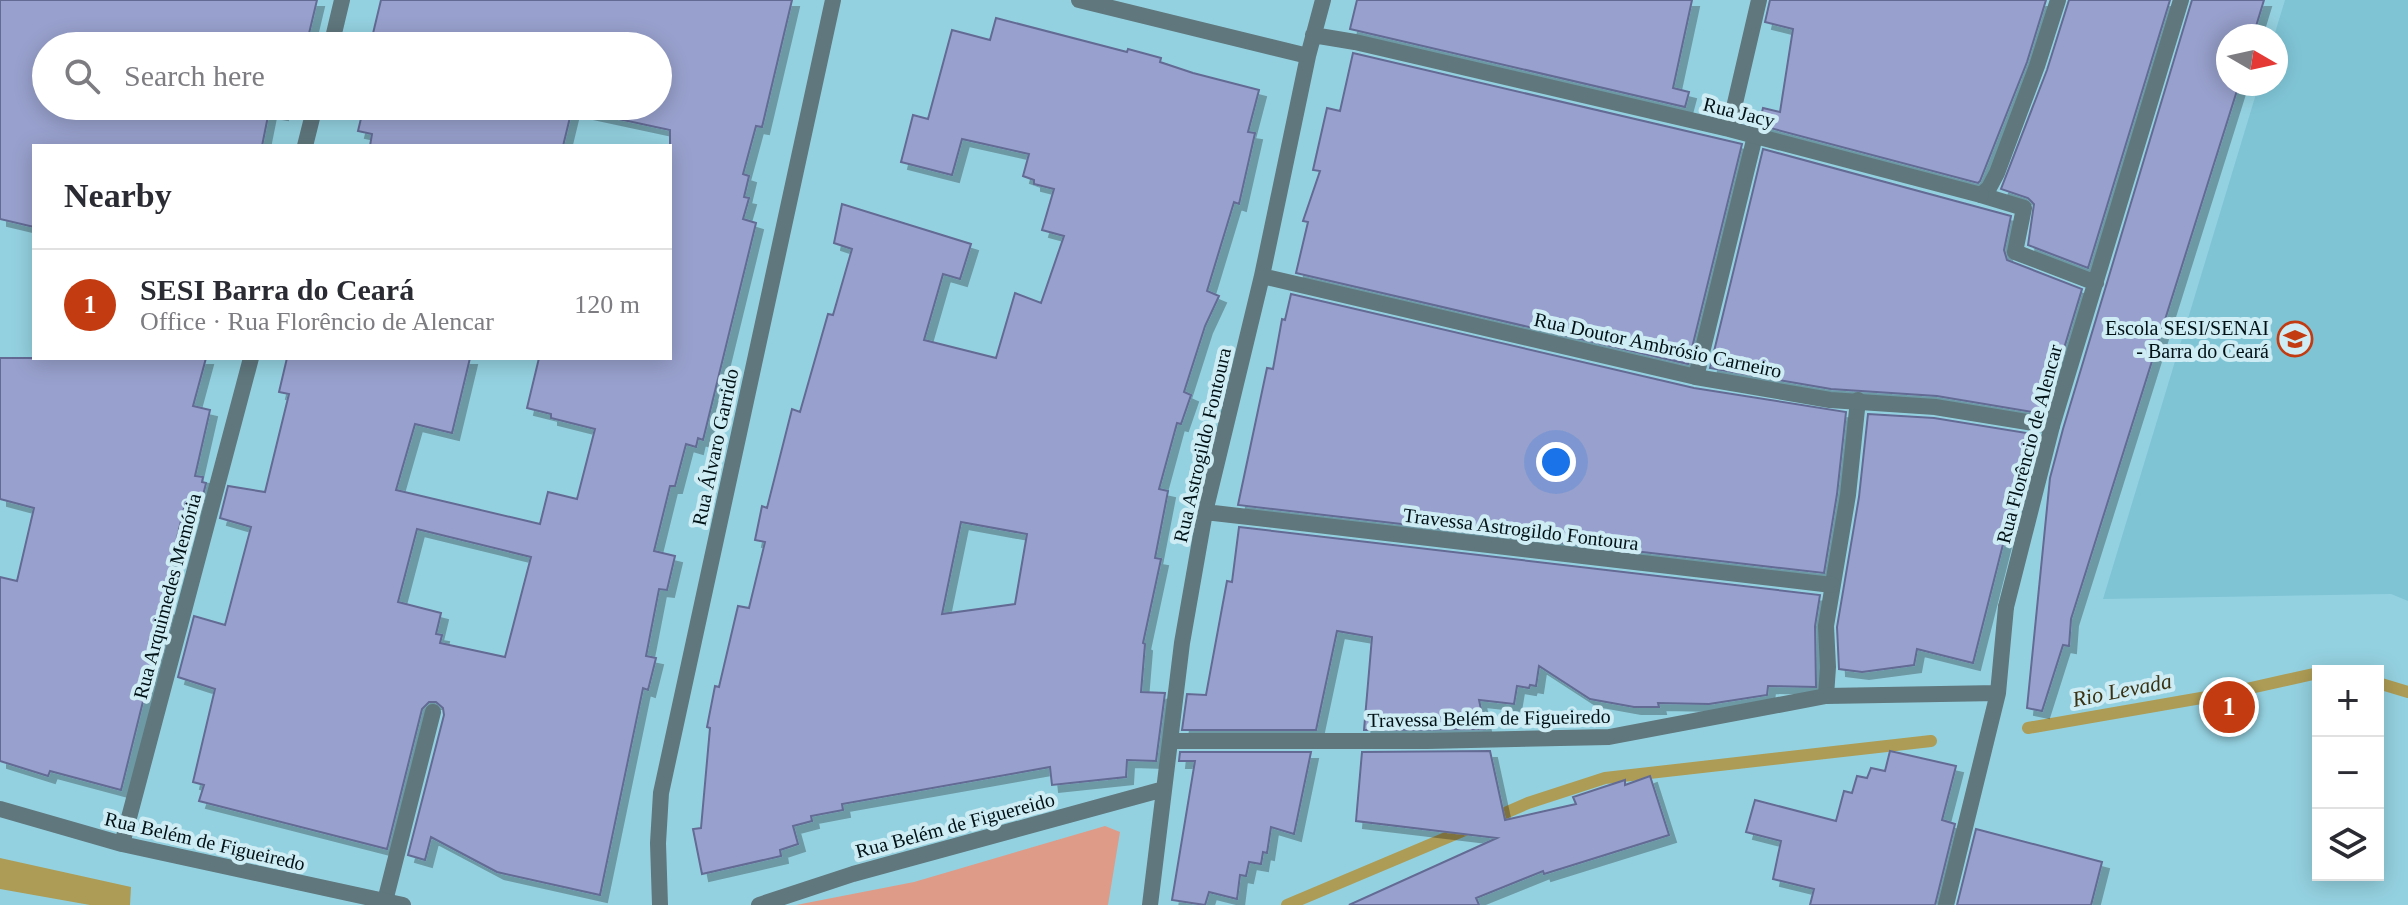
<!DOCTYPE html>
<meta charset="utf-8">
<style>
:root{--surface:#fff;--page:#f7f7f7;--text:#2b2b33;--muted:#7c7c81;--line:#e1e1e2;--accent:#c33b10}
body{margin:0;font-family:Georgia,serif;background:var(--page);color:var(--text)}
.controls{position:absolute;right:24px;bottom:24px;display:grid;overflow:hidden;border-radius:0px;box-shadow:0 4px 20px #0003}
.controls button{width:72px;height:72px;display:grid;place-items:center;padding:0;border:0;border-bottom:2px solid var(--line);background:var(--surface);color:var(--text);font:40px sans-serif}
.compass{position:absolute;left:2216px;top:24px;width:72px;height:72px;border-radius:50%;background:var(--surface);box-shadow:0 4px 20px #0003;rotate:99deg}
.you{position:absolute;left:1556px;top:462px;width:28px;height:28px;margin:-20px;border:6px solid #fff;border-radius:50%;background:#1a73e8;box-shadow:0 0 0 12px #1a73e833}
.badge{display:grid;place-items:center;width:52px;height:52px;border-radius:50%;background:var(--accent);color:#fff;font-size:26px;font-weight:700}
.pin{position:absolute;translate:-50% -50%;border:4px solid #fff;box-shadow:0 2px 8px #0006}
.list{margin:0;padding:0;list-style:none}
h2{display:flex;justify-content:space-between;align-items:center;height:104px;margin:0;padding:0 32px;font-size:34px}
h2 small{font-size:26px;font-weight:400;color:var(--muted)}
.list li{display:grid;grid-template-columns:52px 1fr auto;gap:24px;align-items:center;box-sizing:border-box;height:112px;padding:0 32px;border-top:2px solid var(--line)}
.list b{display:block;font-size:30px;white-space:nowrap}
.list p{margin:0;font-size:26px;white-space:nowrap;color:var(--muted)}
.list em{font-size:26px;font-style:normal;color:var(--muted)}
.icon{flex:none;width:44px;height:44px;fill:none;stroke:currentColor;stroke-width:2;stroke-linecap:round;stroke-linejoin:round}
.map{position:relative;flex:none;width:2408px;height:905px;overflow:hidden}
.search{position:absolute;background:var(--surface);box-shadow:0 4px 20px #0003;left:32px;top:32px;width:640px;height:88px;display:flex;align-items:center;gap:20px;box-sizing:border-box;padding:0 28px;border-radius:44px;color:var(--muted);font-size:30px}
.panel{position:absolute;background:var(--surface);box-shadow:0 4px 20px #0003;left:32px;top:144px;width:640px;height:216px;border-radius:0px}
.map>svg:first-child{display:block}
.built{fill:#7fc4d5}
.green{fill:#de9b88}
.water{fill:#ad9c55}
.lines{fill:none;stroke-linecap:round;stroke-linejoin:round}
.stream{stroke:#ad9c55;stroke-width:12}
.building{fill:#98a1cd;stroke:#636b94;stroke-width:2;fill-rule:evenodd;filter:url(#shadow)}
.service{stroke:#5f777d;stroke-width:16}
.minor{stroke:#5f777d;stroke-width:16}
.labels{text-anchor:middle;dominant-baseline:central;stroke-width:8;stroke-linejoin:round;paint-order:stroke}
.street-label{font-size:20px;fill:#001116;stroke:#ceecf4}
.poi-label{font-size:20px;fill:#001116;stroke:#ceecf4;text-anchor:end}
.water-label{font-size:22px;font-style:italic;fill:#393111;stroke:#ceecf4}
</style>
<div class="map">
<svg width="2408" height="905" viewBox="0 0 2408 905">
<defs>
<filter id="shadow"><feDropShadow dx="7" dy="7" stdDeviation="0" flood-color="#0004"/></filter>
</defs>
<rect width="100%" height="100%" fill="#94d1e0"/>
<path class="built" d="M 2285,0 L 2408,0 L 2408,601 L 2391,594 L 2103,599 L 2259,84 L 2276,84 L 2276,36 L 2274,36 Z"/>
<path class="green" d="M 1105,826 L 1120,832 L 1108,905 L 796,905 L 914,882 Z"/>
<path class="water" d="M 0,858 L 131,887 L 130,905 L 90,905 L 0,889 Z"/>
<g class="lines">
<path class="stream" d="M 2327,671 L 2341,671
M 2378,683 L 2408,692
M 2028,728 L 2224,694 L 2318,673
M 1489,820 L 1528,803 L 1605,778 L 1931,741
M 1287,905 L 1472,827"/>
</g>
<path class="building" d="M 0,0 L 317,0 L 306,46 L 46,46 L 46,106 L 282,106 L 281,113 L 269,111 L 262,146 L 34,146 L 34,227 L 0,219 Z
M 381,0 L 792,0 L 762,127 L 756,126 L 743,174 L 749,176 L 744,197 L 749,198 L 743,219 L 756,223 L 703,440 L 698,438 L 696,447 L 686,444 L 675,486 L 670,486 L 654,551 L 675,556 L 667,590 L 659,589 L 646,656 L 656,658 L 648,690 L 643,688 L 600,895 L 497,872 L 431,837 L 425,860 L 408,855 L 444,715 L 443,708 L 436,702 L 429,702 L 422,709 L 387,849 L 199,801 L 204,785 L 193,782 L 215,689 L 178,677 L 194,616 L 225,625 L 251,527 L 220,518 L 228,486 L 265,492 L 289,394 L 279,392 L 287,358 L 470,358 L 452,433 L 415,424 L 396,490 L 540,524 L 548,492 L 577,499 L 595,429 L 551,418 L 551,414 L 527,408 L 539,358 L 670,358 L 670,130 L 572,109 L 563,146 L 370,146 L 372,134 L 358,131 L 364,106 L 658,106 L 658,46 L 370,46 ZM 417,529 L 531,557 L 505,657 L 440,643 L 442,635 L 436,634 L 441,613 L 398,602 Z
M 1357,0 L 1692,0 L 1673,88 L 1689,92 L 1685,107 L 1350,29 Z
M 1770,0 L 2046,0 L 2027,62 L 1980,181 L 1978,183 L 1759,125 L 1763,108 L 1780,112 L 1793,29 L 1765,22 Z
M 2069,0 L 2170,0 L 2088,268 L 2028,245 L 2034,204 L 2028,198 L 2001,189 L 2047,70 Z
M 2192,0 L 2264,0 L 2253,36 L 2228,36 L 2228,84 L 2239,84 L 2071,619 L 2069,646 L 2063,645 L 2042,711 L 2027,708 L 2050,478 L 2063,429 Z
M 996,18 L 1127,52 L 1128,49 L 1161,58 L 1160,62 L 1193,73 L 1259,90 L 1248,132 L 1255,133 L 1239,204 L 1234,202 L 1207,291 L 1219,296 L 1205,326 L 1184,392 L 1191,395 L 1181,424 L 1177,423 L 1159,489 L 1168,491 L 1155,558 L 1161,559 L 1143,643 L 1145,644 L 1141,692 L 1165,693 L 1156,761 L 1127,760 L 1126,777 L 1052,785 L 1050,767 L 842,804 L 843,810 L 811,816 L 812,821 L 793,826 L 798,844 L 780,850 L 781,856 L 702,874 L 693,829 L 701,828 L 710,728 L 707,727 L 715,686 L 719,687 L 738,606 L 749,608 L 765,542 L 755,540 L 762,506 L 767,508 L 792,409 L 800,412 L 828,314 L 833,315 L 852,249 L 834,243 L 842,204 L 971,244 L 960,279 L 943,274 L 924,340 L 996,358 L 1015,293 L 1041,303 L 1064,236 L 1042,230 L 1054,189 L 1034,184 L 1034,180 L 1023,176 L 1029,154 L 962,139 L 952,175 L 901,162 L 913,115 L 928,119 L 952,30 L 990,40 ZM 961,522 L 1027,534 L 1015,604 L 942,614 Z
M 1353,53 L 1742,144 L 1688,364 L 1296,273 L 1308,222 L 1303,221 L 1320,171 L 1313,170 L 1327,108 L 1340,111 Z
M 1763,149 L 2011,216 L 2004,250 L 2007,260 L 2082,289 L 2044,414 L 1937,396 L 1831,389 L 1710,368 Z
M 1291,294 L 1694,388 L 1846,412 L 1837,494 L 1824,573 L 1238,505 L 1267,368 L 1273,369 L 1282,319 L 1285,320 Z
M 0,358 L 206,358 L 193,406 L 210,410 L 195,476 L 203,477 L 202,482 L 206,483 L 199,512 L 184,508 L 161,607 L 173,610 L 157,671 L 151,669 L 121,790 L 50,771 L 48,776 L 0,761 L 0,577 L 17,581 L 34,508 L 0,499 Z
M 1868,414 L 1934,418 L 2038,435 L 2028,475 L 2021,473 L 1973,663 L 1917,649 L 1914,665 L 1862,672 L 1839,669 L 1837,627 L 1859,497 Z
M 1239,527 L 1820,595 L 1815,626 L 1816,687 L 1768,686 L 1767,695 L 1709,704 L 1658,703 L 1659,707 L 1634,707 L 1590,699 L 1539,666 L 1536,686 L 1530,685 L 1529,688 L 1517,686 L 1514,704 L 1479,700 L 1485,729 L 1364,730 L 1372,637 L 1337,631 L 1316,730 L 1182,730 L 1187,694 L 1206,695 L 1227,581 L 1232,582 Z
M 1490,751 L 1505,820 L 1576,804 L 1573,797 L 1625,780 L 1625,785 L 1650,776 L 1669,835 L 1544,874 L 1543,871 L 1476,898 L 1479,905 L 1349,905 L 1497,838 L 1356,821 L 1362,752 Z
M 1890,751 L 1956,766 L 1942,820 L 1955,824 L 1935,905 L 1810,905 L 1814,889 L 1773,879 L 1781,841 L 1746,832 L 1755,800 L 1836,821 L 1844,791 L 1852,793 L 1857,776 L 1867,778 L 1871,768 L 1885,771 Z
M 1180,752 L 1311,752 L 1294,834 L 1271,827 L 1267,853 L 1263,852 L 1261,864 L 1249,862 L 1246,876 L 1240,875 L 1237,899 L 1209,892 L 1205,905 L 1172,900 L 1195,761 L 1179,761 Z
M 1976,829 L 2102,862 L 2091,905 L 1957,905 Z"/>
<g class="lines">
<path class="service" d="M 2058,0 L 2037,66 L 1997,173 L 1989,188 L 1981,195 L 2024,208 L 2015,252 L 2096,283
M 1696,377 L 1755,136
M 2006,607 L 2052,426 L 2181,0
M 1826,696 L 1828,667 L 1826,626 L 1848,495 L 1858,400
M 385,901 L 433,712"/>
<path class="minor" d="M 1079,0 L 1308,56
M 1313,35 L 1355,42 L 1729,129 L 1981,195
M 331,46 L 342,0
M 1729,129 L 1759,0
M 305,146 L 315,106
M 1262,276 L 1696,377 L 1830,400 L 1935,407 L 2052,426
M 1205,512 L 1832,585
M 1170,741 L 1427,741 L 1609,737 L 1826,696 L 1998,693
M 0,809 L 122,844 L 403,905
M 122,844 L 251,358
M 660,905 L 658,843 L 661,793 L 833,0
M 759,905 L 853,874 L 1164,789
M 1150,905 L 1182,643 L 1205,512 L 1262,276 L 1308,56 L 1323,0
M 1946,905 L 1998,693 L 2006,607"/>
</g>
<defs>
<g id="university-ring" transform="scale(1.8)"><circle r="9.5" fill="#ceecf4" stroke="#c33b10" stroke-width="1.5"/><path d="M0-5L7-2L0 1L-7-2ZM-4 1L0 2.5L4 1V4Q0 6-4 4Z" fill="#c33b10"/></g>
</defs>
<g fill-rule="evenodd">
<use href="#university-ring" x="2295" y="339"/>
</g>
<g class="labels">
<g class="street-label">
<text transform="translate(1739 112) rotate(14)">Rua Jacy</text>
<text transform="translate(1658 345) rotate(12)">Rua Doutor Ambrósio Carneiro</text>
<text transform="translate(2029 444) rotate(-75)">Rua Florêncio de Alencar</text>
<text transform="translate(1202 445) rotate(-77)">Rua Astrogildo Fontoura</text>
<text transform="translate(715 447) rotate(-78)">Rua Álvaro Garrido</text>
<text transform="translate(1521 529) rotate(7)">Travessa Astrogildo Fontoura</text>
<text transform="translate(167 596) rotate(-75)">Rua Arquimedes Memória</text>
<text transform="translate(1489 718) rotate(-1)">Travessa Belém de Figueiredo</text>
<text transform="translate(955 825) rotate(-15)">Rua Belém de Figuereido</text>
<text transform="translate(205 841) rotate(13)">Rua Belém de Figueiredo</text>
</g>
<g class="poi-label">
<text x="2269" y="328">Escola SESI/SENAI<tspan x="2269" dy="23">- Barra do Ceará</tspan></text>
</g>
<g class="water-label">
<text transform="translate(2122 690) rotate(-11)">Rio Levada</text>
</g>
</g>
</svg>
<div class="controls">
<button>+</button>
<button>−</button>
<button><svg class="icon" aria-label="layers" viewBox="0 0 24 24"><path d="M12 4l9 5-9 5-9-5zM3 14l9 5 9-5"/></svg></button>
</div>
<svg class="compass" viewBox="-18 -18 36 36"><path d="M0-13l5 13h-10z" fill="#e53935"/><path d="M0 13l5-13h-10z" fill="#7c7c81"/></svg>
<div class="you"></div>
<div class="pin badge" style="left:2229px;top:707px">1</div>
<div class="search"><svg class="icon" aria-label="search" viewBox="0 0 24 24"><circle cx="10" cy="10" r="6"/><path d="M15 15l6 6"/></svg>Search here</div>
<section class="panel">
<h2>Nearby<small></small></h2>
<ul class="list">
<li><span class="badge">1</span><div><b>SESI Barra do Ceará</b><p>Office · Rua Florêncio de Alencar</p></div><em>120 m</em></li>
</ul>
</section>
</div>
